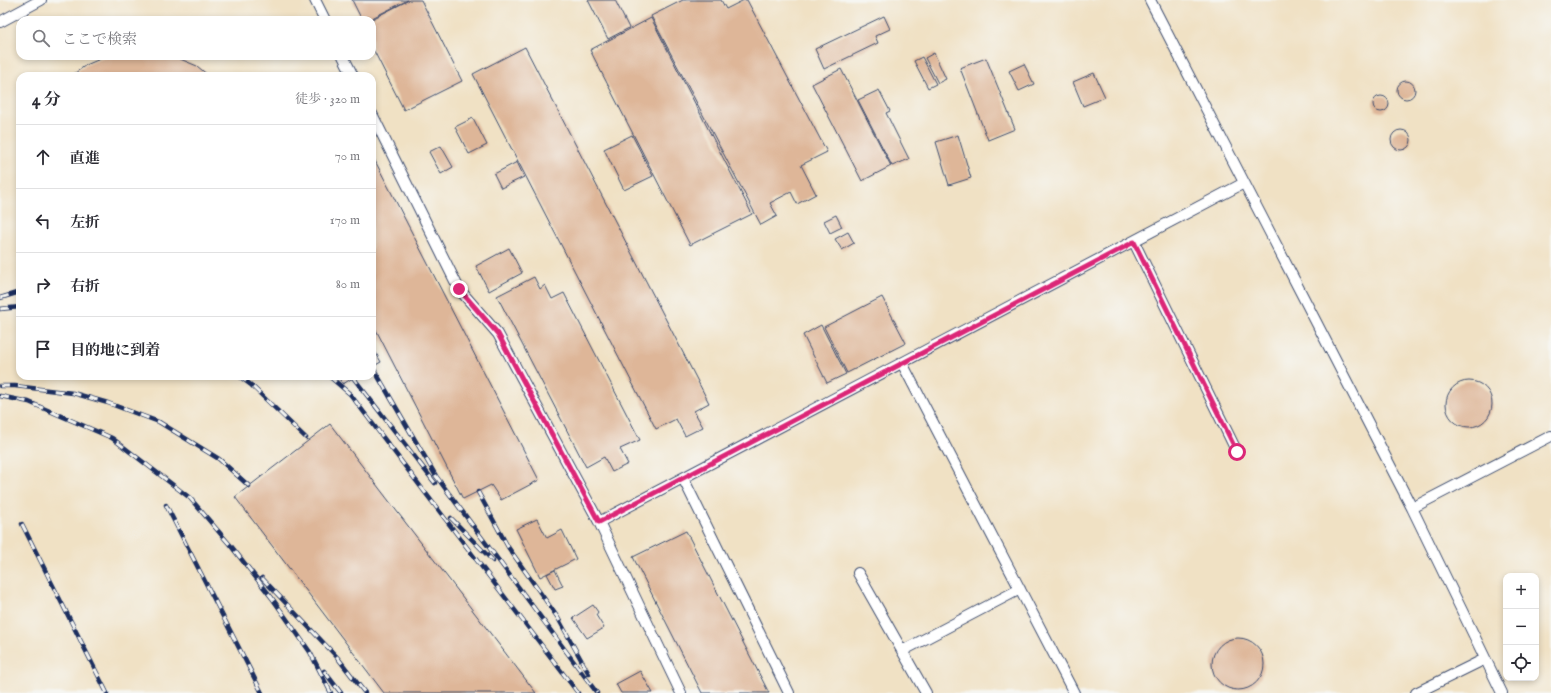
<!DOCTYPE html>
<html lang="ja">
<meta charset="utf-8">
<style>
:root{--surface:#fff;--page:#f7f7f7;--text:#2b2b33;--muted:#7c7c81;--line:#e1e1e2}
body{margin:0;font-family:"IM FELL English","Noto Serif JP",serif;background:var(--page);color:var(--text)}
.controls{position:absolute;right:12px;bottom:12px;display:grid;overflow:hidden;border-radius:8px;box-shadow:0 2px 6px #0003}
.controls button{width:36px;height:36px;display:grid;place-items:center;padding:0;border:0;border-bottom:1px solid var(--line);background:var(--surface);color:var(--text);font:20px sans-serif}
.stop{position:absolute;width:12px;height:12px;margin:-9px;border:3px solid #db2777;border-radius:50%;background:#fff}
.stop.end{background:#db2777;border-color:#fff;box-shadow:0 1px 4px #0008}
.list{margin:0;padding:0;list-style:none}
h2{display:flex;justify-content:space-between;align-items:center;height:52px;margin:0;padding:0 16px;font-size:17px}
h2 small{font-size:13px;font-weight:400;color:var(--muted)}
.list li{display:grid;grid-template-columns:26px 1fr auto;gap:12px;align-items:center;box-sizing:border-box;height:64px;padding:0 16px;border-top:1px solid var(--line)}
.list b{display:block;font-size:15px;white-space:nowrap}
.list em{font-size:13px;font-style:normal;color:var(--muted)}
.icon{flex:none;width:22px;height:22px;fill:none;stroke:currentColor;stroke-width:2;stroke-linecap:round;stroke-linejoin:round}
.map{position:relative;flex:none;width:1551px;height:693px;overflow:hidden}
.search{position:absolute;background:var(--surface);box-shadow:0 2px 6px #0003;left:16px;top:16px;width:360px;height:44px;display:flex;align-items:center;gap:10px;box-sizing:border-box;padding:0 14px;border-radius:12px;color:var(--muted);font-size:15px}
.panel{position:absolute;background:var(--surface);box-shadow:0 2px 6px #0003;left:16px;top:72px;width:360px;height:308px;border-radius:12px}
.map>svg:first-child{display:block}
.building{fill:#deb698}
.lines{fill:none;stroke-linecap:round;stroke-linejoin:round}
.service-casing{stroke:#3b4a6d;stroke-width:12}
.service{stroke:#fff;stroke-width:10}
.rail-casing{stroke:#1b2f5e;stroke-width:4.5}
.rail{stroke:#f6f6f2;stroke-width:3;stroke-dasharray:9;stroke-linecap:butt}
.route{stroke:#db2777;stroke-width:5}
</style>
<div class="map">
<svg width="1551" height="693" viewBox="0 0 1551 693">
<rect width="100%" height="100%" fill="#f6f6f2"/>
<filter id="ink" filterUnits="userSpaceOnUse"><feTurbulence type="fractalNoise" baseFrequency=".025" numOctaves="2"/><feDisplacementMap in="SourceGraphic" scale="8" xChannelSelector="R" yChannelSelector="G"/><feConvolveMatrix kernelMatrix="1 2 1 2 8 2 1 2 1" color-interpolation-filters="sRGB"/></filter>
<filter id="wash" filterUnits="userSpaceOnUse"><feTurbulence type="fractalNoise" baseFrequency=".012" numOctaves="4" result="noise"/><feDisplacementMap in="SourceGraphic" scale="16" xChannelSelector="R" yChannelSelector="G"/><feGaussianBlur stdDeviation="0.9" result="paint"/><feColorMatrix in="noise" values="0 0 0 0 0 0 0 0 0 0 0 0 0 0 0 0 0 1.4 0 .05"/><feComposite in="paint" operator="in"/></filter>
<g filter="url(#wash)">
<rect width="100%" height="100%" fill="#f0e1c4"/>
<g id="blocks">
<path class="building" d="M 352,0 L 408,0 L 368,20 L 362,20 Z
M 409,0 L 421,0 L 462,81 L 404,110 L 372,47 L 372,19 Z
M 588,0 L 615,0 L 629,28 L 608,39 Z
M 683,0 L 721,0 L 726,9 L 744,0 L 747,0 L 827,152 L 801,165 L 816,194 L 797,204 L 791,192 L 770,203 L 777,216 L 761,225 L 651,16 Z
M 884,16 L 890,29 L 875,36 L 878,43 L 824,69 L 815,49 Z
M 651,18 L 752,214 L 690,245 L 590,50 Z
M 525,47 L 709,403 L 694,411 L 703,427 L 685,436 L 676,419 L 656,429 L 473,74 Z
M 934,53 L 946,79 L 938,83 L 925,58 Z
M 107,56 L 173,56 L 197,66 L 209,76 L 71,76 L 86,65 Z
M 922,57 L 936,84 L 928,88 L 914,61 Z
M 986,58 L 1015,129 L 988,140 L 960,68 Z
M 1024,64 L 1034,84 L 1019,91 L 1009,71 Z
M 841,69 L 891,166 L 862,181 L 812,84 Z
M 1094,73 L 1105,97 L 1083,106 L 1073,82 Z
M1397 90a9 9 0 1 1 18 0a9 9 0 1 1-18 0Z
M 879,90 L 890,111 L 886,113 L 909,159 L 892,166 L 858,100 Z
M1373 104a8 8 0 1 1 16 0a8 8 0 1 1-16 0Z
M 473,118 L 487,145 L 469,154 L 455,127 Z
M1391 140a10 10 0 1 1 20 0a10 10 0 1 1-20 0Z
M 632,135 L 653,176 L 624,190 L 604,149 Z
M 958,135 L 971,178 L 949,185 L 936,142 Z
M 441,146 L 453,167 L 441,174 L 429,152 Z
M 372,155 L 539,480 L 501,500 L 491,485 L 463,499 L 372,322 Z
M 517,162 L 524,177 L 501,188 L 494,174 Z
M 836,215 L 842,227 L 830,233 L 824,221 Z
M 848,232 L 854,243 L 842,250 L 835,239 Z
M 509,248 L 522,273 L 489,291 L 476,266 Z
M 534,277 L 540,289 L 545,285 L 552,299 L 564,293 L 640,440 L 620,449 L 628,464 L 612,472 L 604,457 L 586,467 L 497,296 Z
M 882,297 L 906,343 L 847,373 L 824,327 Z
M 821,325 L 846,374 L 827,383 L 803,335 Z
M 372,346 L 381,362 L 372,367 Z
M 337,376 L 356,376 L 343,384 Z
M1446 404a23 23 0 1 1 46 0a23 23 0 1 1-46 0Z
M 330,424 L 536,693 L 384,693 L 235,497 Z
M 537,519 L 547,538 L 562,530 L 576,559 L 540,577 L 516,529 Z
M 686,531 L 769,693 L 702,693 L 633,557 Z
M 555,570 L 563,586 L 555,589 L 547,574 Z
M 593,605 L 598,612 L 596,615 L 604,628 L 587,638 L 573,618 Z
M1212 664a26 26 0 1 1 52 0a26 26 0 1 1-52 0Z
M 640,671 L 653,693 L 621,693 L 616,684 Z"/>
</g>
</g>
<g filter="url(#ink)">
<use href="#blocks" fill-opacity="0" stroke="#3b4a6d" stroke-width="1"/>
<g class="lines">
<g class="service-casing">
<path id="service" d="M 315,0 L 325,20
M 1150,0 L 1412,508 L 1502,693
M 0,22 L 41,0
M 343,56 L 353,76
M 372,114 L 459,289 L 498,334 L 599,522 L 681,693
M 1134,242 L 1237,452
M 902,363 L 1074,693
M 683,478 L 789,693
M 1412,508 L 1551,436
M 599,522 L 1244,183
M 858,573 L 926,693
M 902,651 L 1020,589
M 1416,693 L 1485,659"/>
</g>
<use href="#service" class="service"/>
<g class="rail-casing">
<path id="rail" d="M 0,298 L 20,292
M 0,309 L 20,307
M 372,366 L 436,476 L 597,693
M 239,376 L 251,385 L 306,438
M 329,376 L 350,394 L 578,693
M 352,376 L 435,483
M 0,386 L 15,386 L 73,393 L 108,403 L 159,422 L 219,459 L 249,486
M 0,396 L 29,402 L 112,438 L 190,498 L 231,546 L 272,598 L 310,652 L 331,693
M 478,492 L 508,547 L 558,618 L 589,674
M 166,505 L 262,693
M 451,518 L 493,561
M 22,524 L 107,693
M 262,578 L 337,657 L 365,693
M 324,671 L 341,693"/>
</g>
<use href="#rail" class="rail"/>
</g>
</g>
<g class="lines" filter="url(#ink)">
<path class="route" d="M 459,289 L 498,334 L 599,522 L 1134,242 L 1237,452"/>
</g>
</svg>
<div class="controls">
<button>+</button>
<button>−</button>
<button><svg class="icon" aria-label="locate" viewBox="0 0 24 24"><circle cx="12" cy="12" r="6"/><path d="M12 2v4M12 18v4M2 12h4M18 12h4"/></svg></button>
</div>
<div class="stop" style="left:1237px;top:452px"></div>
<div class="stop end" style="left:459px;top:289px"></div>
<div class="search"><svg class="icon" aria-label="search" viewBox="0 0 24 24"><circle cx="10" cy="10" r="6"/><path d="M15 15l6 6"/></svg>ここで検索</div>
<section class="panel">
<h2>4 分<small>徒歩 · 320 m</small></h2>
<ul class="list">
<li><svg class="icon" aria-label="ahead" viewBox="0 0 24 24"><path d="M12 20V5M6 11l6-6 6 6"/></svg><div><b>直進</b></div><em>70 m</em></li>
<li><svg class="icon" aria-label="left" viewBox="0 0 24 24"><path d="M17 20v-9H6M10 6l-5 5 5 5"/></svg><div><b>左折</b></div><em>170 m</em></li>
<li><svg class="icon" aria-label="right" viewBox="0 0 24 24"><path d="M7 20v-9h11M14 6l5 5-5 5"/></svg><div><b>右折</b></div><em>80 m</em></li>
<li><svg class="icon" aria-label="arrive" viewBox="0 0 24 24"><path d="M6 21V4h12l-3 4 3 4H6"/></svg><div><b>目的地に到着</b></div></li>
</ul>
</section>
</div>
